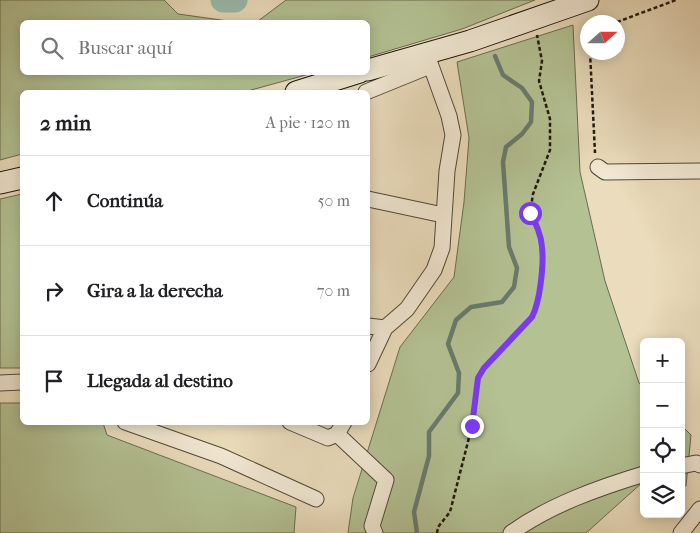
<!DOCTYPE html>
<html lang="es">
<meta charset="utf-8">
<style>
:root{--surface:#fff;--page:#f2f2f2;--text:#202124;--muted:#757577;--line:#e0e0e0}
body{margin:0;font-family:"IM FELL French Canon",serif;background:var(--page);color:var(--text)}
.controls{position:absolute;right:15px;bottom:15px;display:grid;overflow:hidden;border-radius:8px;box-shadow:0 2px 12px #0003}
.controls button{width:45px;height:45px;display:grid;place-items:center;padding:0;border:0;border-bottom:1px solid var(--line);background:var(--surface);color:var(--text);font:25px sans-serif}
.compass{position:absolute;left:580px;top:15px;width:45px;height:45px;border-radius:50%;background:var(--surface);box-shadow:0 2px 12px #0003;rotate:69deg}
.stop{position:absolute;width:15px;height:15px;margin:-11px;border:4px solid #7c3aed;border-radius:50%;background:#fff}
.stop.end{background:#7c3aed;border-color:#fff;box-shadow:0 1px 5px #0008}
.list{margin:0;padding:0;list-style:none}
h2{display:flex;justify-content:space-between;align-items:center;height:65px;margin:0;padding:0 20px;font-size:21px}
h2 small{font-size:16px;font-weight:400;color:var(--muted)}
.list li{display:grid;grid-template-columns:32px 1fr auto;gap:15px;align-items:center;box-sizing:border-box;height:90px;padding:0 20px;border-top:1px solid var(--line)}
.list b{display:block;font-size:19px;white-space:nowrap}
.list em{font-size:16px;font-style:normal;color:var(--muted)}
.icon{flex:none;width:28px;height:28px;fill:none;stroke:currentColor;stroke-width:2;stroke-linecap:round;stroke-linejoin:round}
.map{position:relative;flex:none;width:700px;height:533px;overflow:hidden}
.search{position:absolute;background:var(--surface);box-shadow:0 2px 12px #0003;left:20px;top:20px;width:350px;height:55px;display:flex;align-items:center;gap:12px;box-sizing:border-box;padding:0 18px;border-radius:8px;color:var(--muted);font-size:19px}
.panel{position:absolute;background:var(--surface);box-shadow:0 2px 12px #0003;left:20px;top:90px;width:350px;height:335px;border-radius:8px}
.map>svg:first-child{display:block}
.green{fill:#b3c193;stroke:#6a6c50}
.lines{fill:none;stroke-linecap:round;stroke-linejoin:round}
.stream{stroke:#687a6d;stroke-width:4.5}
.river{stroke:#98bcae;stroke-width:25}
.street-casing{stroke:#524838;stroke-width:17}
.secondary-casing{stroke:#20160c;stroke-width:23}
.path{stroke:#20160c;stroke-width:2.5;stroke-dasharray:4 2.5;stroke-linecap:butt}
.street{stroke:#f1e8d3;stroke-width:15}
.secondary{stroke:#f1e8d3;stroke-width:21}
.route{stroke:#7c3aed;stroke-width:6}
</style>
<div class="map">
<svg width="700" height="533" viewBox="0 0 700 533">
<rect width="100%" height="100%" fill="#eadcbc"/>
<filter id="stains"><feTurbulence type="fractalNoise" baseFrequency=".004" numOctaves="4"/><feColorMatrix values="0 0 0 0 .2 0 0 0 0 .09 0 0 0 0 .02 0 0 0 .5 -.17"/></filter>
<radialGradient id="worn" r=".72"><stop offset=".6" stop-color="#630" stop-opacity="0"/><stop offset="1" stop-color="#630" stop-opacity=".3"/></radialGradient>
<path class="green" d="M 0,0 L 164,0 L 178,14 L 228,21 L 258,21 L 286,0 L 535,0 L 462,29 L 368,57 L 368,22 L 22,22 L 22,72 L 313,73 L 244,92 L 22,92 L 22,154 L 0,160 Z
M 573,25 L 580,172 L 605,281 L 639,383 L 644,388 L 644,481 L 586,533 L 348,533 L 353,498 L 400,347 L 454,277 L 464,202 L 469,138 L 457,62 Z
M 22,194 L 22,368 L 0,368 L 0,199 Z
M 0,403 L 22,403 L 22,422 L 103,423 L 107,435 L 296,507 L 294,533 L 0,533 Z
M 681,425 L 691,435 L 686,486 L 681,485 Z"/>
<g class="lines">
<path class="stream" d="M 417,533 L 414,512 L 429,456 L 429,432 L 458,393 L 459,373 L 448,344 L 456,320 L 471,307 L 502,302 L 514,287 L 517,268 L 509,247 L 503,162 L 506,147 L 522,134 L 531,122 L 532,102 L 522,88 L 503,75 L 495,56"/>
<path class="river" d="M 223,0 L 235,0"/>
<g class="street-casing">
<path id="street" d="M 366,92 L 430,66
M 598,167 L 605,172 L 700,171
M 368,199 L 443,215
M 368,326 L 385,328
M 368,364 L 385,328 L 407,309 L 434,270 L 442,248 L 447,171 L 453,135 L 449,116 L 426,52
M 0,383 L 22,382
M 125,422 L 221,456 L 316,499
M 290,422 L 328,438 L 337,434 L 344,422
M 337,434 L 386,480 L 372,526 L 375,533
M 681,466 L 696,463 L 700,465
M 511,533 C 550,505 598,488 644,474
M 681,533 L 700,509"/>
</g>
<g class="secondary-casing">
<path id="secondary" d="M 368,70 L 470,41 L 588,0
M 296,92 L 360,72
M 0,183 L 22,178"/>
</g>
<path class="path" d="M 617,22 L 676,0
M 590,52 L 595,153
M 437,533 L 438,527 L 450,512 L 472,426 L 478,378 L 483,368 L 532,317 L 537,307 L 543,248 L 539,231 L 530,213 L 533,194 L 550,150 L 550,119 L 539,81 L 542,61 L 537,35"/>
<use href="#street" class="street"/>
<use href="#secondary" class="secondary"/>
</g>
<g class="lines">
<path class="route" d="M 472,426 L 478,378 L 484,368 L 532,317 C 540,302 544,265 542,247 C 541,234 536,224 530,213"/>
</g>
<rect width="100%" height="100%" filter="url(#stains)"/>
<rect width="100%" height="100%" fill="url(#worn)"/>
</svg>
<div class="controls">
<button>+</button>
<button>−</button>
<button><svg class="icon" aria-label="locate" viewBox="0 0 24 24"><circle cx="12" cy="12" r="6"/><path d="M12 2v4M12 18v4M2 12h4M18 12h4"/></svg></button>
<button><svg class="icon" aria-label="layers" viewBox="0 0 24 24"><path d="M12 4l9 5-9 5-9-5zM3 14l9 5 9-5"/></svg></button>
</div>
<svg class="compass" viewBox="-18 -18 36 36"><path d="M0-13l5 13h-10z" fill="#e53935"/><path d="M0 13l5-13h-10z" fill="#757577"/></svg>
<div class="stop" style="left:530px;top:213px"></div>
<div class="stop end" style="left:472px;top:426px"></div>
<div class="search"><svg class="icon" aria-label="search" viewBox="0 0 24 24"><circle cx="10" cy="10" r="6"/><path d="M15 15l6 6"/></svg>Buscar aquí</div>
<section class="panel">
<h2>2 min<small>A pie · 120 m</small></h2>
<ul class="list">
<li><svg class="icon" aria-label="ahead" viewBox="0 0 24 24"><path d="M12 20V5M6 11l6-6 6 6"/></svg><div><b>Continúa</b></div><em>50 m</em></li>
<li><svg class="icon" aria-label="right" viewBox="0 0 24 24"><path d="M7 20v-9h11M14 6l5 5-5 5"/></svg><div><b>Gira a la derecha</b></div><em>70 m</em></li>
<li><svg class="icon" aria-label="arrive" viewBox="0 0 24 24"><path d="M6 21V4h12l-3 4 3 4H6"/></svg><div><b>Llegada al destino</b></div></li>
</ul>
</section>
</div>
